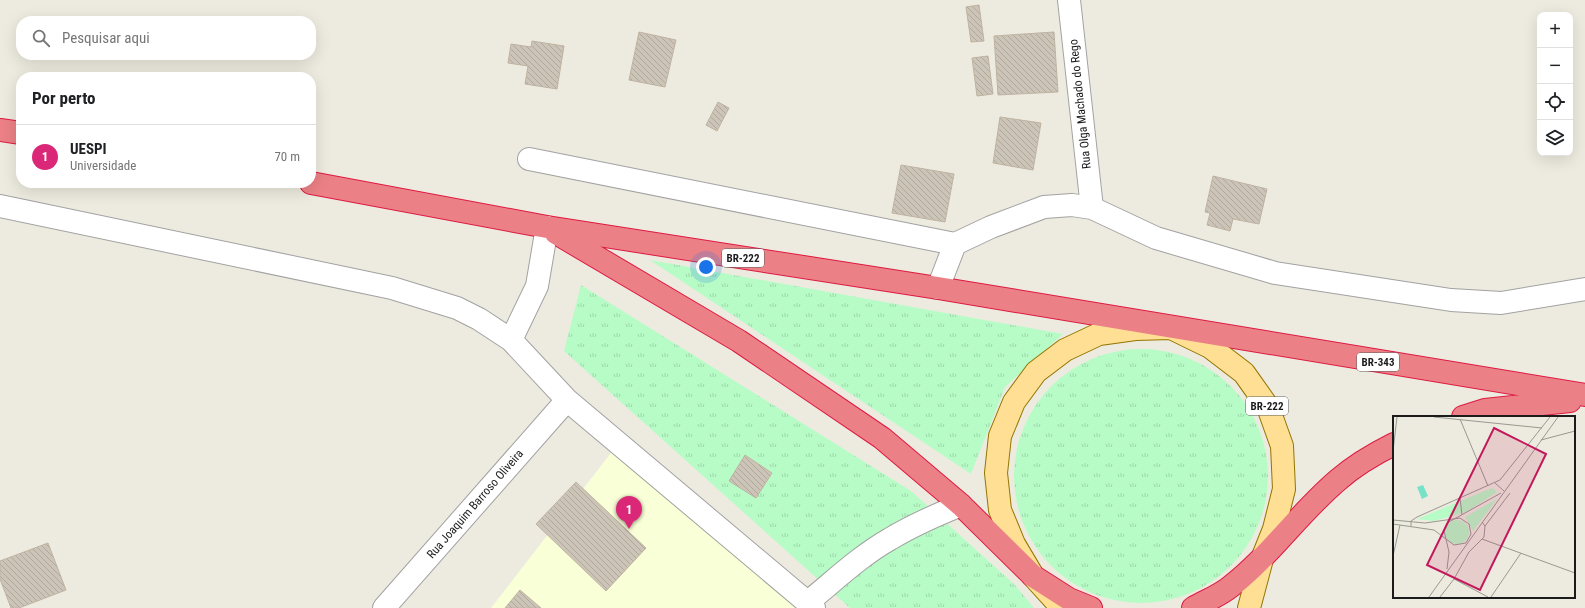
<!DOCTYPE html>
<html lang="pt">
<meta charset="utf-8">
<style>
:root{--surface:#fff;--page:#f2f2f2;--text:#202124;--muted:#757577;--line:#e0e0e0;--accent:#db2777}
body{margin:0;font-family:"Roboto Condensed",sans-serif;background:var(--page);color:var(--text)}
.controls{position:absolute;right:12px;top:12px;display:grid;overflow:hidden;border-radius:8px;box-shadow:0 4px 16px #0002}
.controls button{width:36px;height:36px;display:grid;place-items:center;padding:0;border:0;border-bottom:1px solid var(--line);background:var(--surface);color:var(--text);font:20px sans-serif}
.you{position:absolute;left:706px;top:267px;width:14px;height:14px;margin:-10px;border:3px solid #fff;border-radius:50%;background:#1a73e8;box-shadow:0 0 0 6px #1a73e833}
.badge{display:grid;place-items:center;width:26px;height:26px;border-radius:50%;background:var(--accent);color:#fff;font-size:13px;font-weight:700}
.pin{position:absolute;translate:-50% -33px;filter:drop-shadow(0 1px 2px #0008)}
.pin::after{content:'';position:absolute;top:21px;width:14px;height:12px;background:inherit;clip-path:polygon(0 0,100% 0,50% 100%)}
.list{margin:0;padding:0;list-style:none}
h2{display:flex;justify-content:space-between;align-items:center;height:52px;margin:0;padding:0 16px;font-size:17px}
h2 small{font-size:13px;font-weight:400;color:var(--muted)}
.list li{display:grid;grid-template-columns:26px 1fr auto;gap:12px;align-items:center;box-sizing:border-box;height:64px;padding:0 16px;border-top:1px solid var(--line)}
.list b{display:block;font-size:15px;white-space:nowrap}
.list p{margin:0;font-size:13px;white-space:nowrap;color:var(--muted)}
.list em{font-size:13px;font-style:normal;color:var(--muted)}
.icon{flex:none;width:22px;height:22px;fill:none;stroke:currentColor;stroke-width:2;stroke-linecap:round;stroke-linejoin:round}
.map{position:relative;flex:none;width:1585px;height:608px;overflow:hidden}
.search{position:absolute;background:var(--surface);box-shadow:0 4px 16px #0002;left:16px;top:16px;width:300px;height:44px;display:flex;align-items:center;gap:10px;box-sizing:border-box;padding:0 14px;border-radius:16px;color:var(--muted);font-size:15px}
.panel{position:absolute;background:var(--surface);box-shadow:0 4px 16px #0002;left:16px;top:72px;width:300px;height:116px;border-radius:16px}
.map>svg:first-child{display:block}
.education{fill:#f9ffd7}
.park{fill:url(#park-tufts)}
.building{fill:url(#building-back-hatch);stroke:#bfb3a1}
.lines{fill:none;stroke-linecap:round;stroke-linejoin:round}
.minor-casing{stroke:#a2a2a2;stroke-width:24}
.major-casing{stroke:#927500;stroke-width:24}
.highway-casing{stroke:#de1942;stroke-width:24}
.minor{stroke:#fff;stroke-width:22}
.major{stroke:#ffdf93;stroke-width:22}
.highway{stroke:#eb8186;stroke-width:22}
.labels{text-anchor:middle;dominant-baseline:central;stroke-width:3;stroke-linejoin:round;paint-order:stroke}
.shield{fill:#fff;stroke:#5f5f5f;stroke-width:1}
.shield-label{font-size:11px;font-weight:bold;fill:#1b1b1b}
.street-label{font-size:12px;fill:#1b1b1b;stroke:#fff}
.inset-road{fill:none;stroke:#999891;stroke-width:1}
.view{fill:#c2185b;fill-opacity:0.15;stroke:#c2185b;stroke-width:2}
.inset-edge{fill:none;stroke:#1b1b1b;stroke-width:2}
</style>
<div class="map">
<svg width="1585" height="608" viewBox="0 0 1585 608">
<defs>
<pattern id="park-tufts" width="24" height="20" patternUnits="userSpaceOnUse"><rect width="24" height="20" fill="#b7fcc6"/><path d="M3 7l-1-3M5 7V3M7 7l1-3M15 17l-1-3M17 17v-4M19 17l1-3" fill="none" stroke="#9dd7aa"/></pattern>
<pattern id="building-back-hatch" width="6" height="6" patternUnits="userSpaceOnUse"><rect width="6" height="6" fill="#cdc4b8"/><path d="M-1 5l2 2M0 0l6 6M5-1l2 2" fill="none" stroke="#afa89e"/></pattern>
</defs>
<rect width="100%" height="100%" fill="#edebdf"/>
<path class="education" d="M 614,449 L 796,608 L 491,608 Z"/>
<path class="park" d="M 650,260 L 1063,334 L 1005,387 L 971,474 Z
M 581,285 L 911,491 L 1015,585 L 1034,608 L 850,608 L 564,351 Z
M1014 476a127 127 0 1 1 254 0a127 127 0 1 1-254 0Z"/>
<path class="building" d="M 979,5 L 984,41 L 971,42 L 966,7 Z
M 639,32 L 676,40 L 665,87 L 629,80 Z
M 1054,32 L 1058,92 L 998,95 L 994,36 Z
M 532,41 L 564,46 L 557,89 L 525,84 L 528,66 L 508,63 L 511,44 L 531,47 Z
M 988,56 L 993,94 L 977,96 L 972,58 Z
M 718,102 L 729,108 L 717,131 L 706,125 Z
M 1000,117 L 1041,123 L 1033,170 L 993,163 Z
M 901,165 L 954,174 L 945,222 L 892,213 Z
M 1213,176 L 1267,189 L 1259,224 L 1233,219 L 1230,231 L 1207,225 L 1210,213 L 1205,212 Z
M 745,455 L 772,473 L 756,498 L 729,481 Z
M 576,482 L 646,548 L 606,591 L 536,524 Z
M 48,543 L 66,590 L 19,608 L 11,608 L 0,579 L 0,561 Z
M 520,590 L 541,608 L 505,608 Z"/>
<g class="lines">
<g class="minor-casing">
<path id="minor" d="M 1069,0 L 1092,208
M 529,159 L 955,244
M 0,206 L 392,288 L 457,308 L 479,319 L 511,340 L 567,400 L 814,608
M 938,288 L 955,244 L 991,227 L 1044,207 L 1072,205 L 1092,208 L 1156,238 L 1275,273 L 1451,300 L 1501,303 L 1585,289
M 511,340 L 537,286 L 547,227
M 808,602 C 834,581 860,556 890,539 C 913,525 936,515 961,505
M 384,608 L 567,400"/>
</g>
<g class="major-casing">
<path id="major" d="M 1062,608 L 1033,576 L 1014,544 L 1000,510 L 996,473 L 1000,436 L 1014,402 L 1036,372 L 1065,350 L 1099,334 L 1135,329 L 1171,328 L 1210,347 L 1244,373 L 1268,407 L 1282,446 L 1284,489 L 1274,529 L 1262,559 L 1249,608"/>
</g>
<g class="highway-casing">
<path id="highway" d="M 0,130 L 21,133
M 311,183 L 547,227 L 938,288 L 1585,395
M 556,233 L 739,341 L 882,438 L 961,505 L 1033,576 L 1069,599 L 1091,608
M 1463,417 L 1485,410 L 1570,401
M 1193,608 C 1205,601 1219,596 1230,587 C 1270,556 1299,513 1338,480 C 1355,465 1374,454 1394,444"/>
</g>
<use href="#minor" class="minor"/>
<use href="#major" class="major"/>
<use href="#highway" class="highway"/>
</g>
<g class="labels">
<g class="shield">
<rect x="722" y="249" width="42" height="18" rx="3"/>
<rect x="1357" y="353" width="42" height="18" rx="3"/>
<rect x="1246" y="397" width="42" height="18" rx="3"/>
</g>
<g class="shield-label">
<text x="743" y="258">BR-222</text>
<text x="1378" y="362">BR-343</text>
<text x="1267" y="406">BR-222</text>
</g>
<g class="street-label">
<text transform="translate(1080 104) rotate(-96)">Rua Olga Machado do Rego</text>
<text transform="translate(475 504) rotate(-49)">Rua Joaquim Barroso Oliveira</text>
</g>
</g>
<g transform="translate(1393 416)">
<rect width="182" height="182" fill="#edebdf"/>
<path d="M 99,72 L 104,76 L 73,96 L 41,105 L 24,103 ZM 104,83 L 80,115 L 72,101 ZM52 116a12 12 0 1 1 24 0a12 12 0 1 1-24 0Z" fill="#b7fcc6"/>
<path d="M 30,69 L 35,80 L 29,83 L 24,71 Z" fill="#77e2c8"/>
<path class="inset-road" d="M 41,1 L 149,12M 67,3 L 95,70M 148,24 L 182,15M 0,35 L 4,1M 102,67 L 111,75M 67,82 L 69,99M 0,104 L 32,107 L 67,102 L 76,108 L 78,118 L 73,127 L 61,129 L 41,114 L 0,108M 18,110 L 18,105 L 24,101 L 107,64 L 157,1M 92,110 L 117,77M 89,123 L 182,157M 0,140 L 7,109M 54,153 L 56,136 L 51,115 L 54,107 L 108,77M 61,163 L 95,181M 36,181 L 165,1M 47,181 L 61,163 L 76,136 L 91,121 L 92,110 L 89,106M 98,181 L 128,137"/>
<path class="view" d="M 101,12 L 153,38 L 87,174 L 34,149 Z"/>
<rect width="182" height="182" class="inset-edge"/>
</g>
</svg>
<div class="controls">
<button>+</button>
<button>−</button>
<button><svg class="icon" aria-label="locate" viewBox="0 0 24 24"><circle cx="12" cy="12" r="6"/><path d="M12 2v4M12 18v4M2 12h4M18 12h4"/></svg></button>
<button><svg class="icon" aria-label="layers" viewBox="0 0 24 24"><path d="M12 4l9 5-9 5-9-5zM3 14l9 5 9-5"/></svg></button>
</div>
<div class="you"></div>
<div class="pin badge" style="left:629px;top:529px">1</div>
<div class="search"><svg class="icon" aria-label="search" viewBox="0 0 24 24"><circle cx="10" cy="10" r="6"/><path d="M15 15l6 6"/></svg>Pesquisar aqui</div>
<section class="panel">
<h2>Por perto<small></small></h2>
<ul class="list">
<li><span class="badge">1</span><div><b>UESPI</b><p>Universidade</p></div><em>70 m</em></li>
</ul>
</section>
</div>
